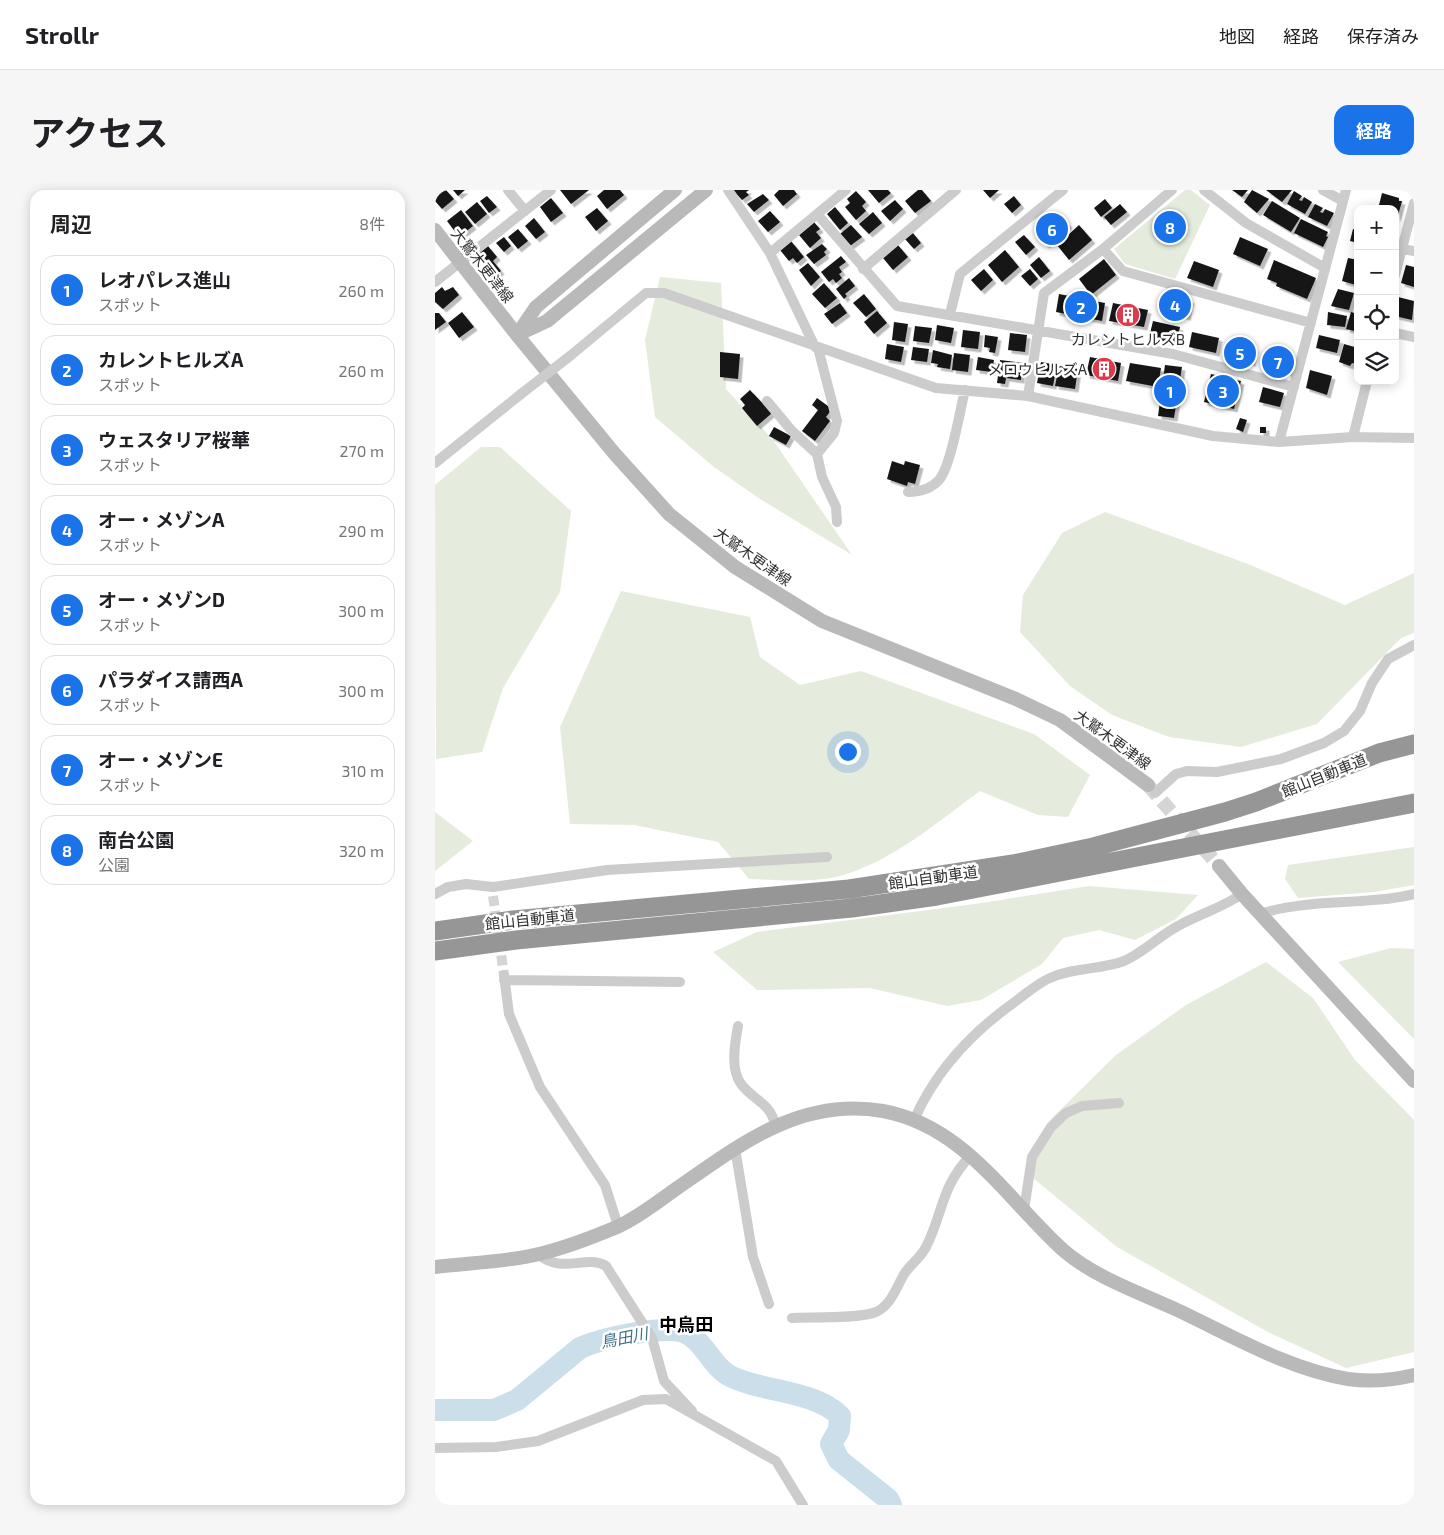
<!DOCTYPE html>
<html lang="ja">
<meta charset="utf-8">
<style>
:root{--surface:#fff;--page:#f6f6f6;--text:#202124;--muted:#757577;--line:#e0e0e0;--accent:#1a73e8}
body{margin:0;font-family:"Exo 2","Noto Sans JP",sans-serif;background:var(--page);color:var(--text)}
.controls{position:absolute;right:15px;top:15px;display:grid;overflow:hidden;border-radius:10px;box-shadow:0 2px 12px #0003}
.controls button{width:45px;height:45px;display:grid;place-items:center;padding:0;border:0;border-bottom:1px solid var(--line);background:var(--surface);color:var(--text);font:25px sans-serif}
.you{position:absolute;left:412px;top:561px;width:18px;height:18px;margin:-12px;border:4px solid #fff;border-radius:50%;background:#1a73e8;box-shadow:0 0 0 8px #1a73e833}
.badge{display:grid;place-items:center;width:32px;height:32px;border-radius:50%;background:var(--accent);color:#fff;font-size:16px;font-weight:700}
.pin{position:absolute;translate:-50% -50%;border:2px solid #fff;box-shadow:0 1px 5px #0006}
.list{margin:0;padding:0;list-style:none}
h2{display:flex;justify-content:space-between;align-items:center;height:65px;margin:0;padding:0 20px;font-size:21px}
h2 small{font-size:16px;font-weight:400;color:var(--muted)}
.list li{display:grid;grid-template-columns:32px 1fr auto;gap:15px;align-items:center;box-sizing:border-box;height:70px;margin:0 10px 10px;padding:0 10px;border:1px solid var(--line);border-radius:15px}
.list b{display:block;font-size:19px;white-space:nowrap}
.list p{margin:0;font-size:16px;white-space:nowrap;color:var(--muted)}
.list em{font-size:16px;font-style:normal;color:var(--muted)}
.icon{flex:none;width:28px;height:28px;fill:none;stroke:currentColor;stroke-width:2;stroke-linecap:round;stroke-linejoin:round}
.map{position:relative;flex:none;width:979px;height:1315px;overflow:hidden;border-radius:15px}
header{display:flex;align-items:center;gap:30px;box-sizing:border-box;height:70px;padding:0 25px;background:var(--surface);border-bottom:1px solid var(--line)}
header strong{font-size:24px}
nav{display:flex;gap:28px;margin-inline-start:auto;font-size:18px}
.intro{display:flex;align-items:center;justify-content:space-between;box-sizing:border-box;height:120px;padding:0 30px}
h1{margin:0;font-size:35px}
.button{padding:12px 22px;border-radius:15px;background:var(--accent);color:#fff;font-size:18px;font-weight:700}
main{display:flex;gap:30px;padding:0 30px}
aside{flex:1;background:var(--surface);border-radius:15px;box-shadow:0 2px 12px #0003}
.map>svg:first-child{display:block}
.green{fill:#e5ebdd}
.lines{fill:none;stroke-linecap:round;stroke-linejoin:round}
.river{stroke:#cadfea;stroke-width:22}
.building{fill:#161616;filter:url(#shadow)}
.street-tunnel{stroke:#d5d5d5;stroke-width:10;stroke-dasharray:10 5;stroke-linecap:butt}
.secondary-tunnel{stroke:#d5d5d5;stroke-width:14;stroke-dasharray:14 7;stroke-linecap:butt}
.street{stroke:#ccc;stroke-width:10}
.secondary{stroke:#b9b9b9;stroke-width:14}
.highway{stroke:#969696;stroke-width:19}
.street-bridge{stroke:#ccc;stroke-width:10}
.labels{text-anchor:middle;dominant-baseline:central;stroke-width:5;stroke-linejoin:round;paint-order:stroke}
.street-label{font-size:15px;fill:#2f2f2f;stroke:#fff}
.poi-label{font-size:15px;fill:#2f2f2f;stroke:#fff}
.water-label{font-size:16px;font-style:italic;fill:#41728c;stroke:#fff}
.quarter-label{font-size:18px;font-weight:bold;fill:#000;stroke:#fff}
</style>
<header>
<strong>Strollr</strong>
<nav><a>地図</a><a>経路</a><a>保存済み</a></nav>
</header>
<div class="intro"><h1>アクセス</h1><a class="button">経路</a></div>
<main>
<aside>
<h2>周辺<small>8件</small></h2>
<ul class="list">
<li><span class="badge">1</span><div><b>レオパレス進山</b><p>スポット</p></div><em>260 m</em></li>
<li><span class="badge">2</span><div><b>カレントヒルズA</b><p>スポット</p></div><em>260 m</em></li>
<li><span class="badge">3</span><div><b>ウェスタリア桜華</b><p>スポット</p></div><em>270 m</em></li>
<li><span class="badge">4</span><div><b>オー・メゾンA</b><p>スポット</p></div><em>290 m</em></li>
<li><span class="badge">5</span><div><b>オー・メゾンD</b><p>スポット</p></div><em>300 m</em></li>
<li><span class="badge">6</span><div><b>パラダイス請西A</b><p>スポット</p></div><em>300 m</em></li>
<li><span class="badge">7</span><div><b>オー・メゾンE</b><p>スポット</p></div><em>310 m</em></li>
<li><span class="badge">8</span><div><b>南台公園</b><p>公園</p></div><em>320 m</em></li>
</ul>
</aside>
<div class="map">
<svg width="979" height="1315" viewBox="0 0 979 1315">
<defs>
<filter id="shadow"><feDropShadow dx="3.5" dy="3.5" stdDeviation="0" flood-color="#0004"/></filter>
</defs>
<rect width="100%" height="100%" fill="#fff"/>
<path class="green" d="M 750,0 L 756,0 L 775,15 L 740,89 L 690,74 L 679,59 Z
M 225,87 L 286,93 L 291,199 L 338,250 L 417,365 L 325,309 L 279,277 L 220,227 L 210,150 Z
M 46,257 L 65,257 L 136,321 L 125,402 L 68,498 L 47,562 L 1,569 L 0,295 Z
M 670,322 L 813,374 L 910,415 L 979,383 L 979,443 L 966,448 L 882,534 L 806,557 L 734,547 L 677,525 L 635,496 L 585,442 L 588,405 L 627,343 Z
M 186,401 L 315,427 L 325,467 L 365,495 L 426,481 L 599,544 L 655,585 L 633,627 L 603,625 L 545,601 C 501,633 458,671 405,686 C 377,693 343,690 314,689 L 283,652 L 199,635 L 135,634 L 125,537 Z
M 0,622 L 38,651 L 0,681 Z
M 979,657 L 979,695 L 939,702 L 863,708 L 850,689 L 853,675 Z
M 654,696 L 763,705 L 741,729 L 700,750 L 664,740 L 628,748 L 607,774 L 546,810 L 512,816 L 435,798 L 322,800 L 278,762 L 322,742 L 540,714 Z
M 956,758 L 979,759 L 979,849 L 903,772 Z
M 831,772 L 878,808 L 920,870 L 979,930 L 979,1162 L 911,1178 L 833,1142 L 682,1057 L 593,984 L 616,929 L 681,865 L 751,815 Z"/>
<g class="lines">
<path class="river" d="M 0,1220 L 59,1220 L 82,1210 L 145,1158 C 167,1148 221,1137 245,1141 C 268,1146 275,1176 295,1186 C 326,1202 379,1200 405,1226 L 404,1240 L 396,1254 L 404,1270 L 453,1309 L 456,1315"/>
</g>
<path class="building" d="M 0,0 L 11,0 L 19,9 L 7,19 L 0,11 Z
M 18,0 L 30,0 L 23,6 Z
M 125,0 L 154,0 L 136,14 Z
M 169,0 L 185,0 L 189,5 L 172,19 L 162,6 Z
M 298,0 L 314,0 L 311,2 L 314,5 L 307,10 Z
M 344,0 L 359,0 L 362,4 L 348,16 L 339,5 Z
M 433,0 L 453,0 L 456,3 L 444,13 Z
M 483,0 L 487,0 L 496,11 L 480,23 L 470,11 Z
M 548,0 L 564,0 L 555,8 Z
M 797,0 L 813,0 L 807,7 Z
M 817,0 L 834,9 L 822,23 L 809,12 Z
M 831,0 L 857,0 L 847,12 Z
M 421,1 L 431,12 L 427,16 L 431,21 L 421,30 L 410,17 L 415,13 L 412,9 Z
M 859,1 L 867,6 L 864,10 L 867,11 L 869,7 L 877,12 L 870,24 L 852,14 Z
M 947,3 L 964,8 L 964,11 L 967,11 L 962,29 L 960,19 L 943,19 Z
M 328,4 L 334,10 L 319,22 L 312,14 Z
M 52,6 L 62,17 L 54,23 L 45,11 Z
M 579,6 L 586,15 L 577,23 L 569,14 Z
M 116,8 L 128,23 L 116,32 L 105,17 Z
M 670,9 L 677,18 L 666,27 L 659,18 Z
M 460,10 L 468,19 L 455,31 L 446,21 Z
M 837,11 L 865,28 L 856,42 L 828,25 Z
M 42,12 L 52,24 L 40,34 L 30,22 Z
M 685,14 L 692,22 L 676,35 L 669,27 Z
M 880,14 L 888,18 L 885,22 L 888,23 L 890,19 L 899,23 L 892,36 L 873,27 Z
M 400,17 L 413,33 L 405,40 L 392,24 Z
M 162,18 L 173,31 L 161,41 L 150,27 Z
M 26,20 L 38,36 L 24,47 L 12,31 Z
M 335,21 L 345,32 L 333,42 L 323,31 Z
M 438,22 L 447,33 L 434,44 L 424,34 Z
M 623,22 L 634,35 L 611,55 L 600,42 Z
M 99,28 L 110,42 L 101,49 L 90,36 Z
M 866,29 L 893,42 L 891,46 L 893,47 L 888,57 L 859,43 Z
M 379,32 L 385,39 L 381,42 L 386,48 L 375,58 L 364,45 Z
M 416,35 L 427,47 L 415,56 L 405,44 Z
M 644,35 L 657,50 L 634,70 L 622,55 Z
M 83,39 L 93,51 L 83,59 L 73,47 Z
M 918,39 L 923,40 L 923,53 L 915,51 Z
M 478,43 L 486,53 L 479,59 L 470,49 Z
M 589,45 L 600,57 L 591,65 L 580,52 Z
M 69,47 L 76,56 L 69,62 L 61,53 Z
M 805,47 L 833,59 L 825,76 L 798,64 Z
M 356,51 L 369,67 L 362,73 L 358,68 L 354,71 L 345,60 Z
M 387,54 L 392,59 L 389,62 L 391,65 L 379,74 L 371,65 Z
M 463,55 L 473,67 L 458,80 L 448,68 Z
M 53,56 L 62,67 L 58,71 L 66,81 L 59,86 L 42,65 Z
M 570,60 L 584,77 L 567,92 L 553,75 Z
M 406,66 L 411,72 L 404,77 L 407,82 L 404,84 L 407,88 L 401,93 L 398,89 L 394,92 L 386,82 Z
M 604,67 L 615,81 L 606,88 L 595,75 Z
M 913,68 L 923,70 L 921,95 L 907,91 Z
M 669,69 L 681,85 L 656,105 L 644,89 Z
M 839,70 L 881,88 L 872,109 L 841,96 L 842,93 L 832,89 Z
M 759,71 L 784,80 L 778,97 L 752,88 Z
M 373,73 L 385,87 L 376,96 L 364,80 Z
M 971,75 L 979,77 L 979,97 L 966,93 Z
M 549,79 L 558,90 L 546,101 L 536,90 Z
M 595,79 L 603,89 L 595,96 L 586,86 Z
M 414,88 L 420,96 L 410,104 L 412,106 L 409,109 L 401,99 Z
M 389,93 L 402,108 L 390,118 L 377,104 Z
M 7,97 L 10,101 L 18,97 L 24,105 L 8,119 L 0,112 L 0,103 Z
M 903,99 L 919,103 L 914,120 L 896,116 Z
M 729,103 L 756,110 L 752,127 L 724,120 Z
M 429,104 L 441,119 L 431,127 L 418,113 Z
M 624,104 L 670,113 L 667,131 L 621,122 Z
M 963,107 L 979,111 L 977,130 L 960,126 Z
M 405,113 L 412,123 L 397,134 L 389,124 Z
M 678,113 L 713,120 L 709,137 L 674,131 Z
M 442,121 L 452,133 L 439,144 L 429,132 Z
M 27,122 L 39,137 L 24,148 L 13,133 Z
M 893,122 L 912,126 L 910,137 L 892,135 Z
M 916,122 L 923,124 L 923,140 L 919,141 L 911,139 Z
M 0,123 L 4,123 L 11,132 L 0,140 Z
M 718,131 L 745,137 L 741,154 L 714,148 Z
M 459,132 L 473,134 L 470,152 L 457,150 Z
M 502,135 L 519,138 L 516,153 L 500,150 Z
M 480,136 L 497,138 L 494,153 L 478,151 Z
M 528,140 L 545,142 L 543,159 L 526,157 Z
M 757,142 L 784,148 L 781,163 L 754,157 Z
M 575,143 L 592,145 L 590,162 L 573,160 Z
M 550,145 L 563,147 L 560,163 L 554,162 L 555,158 L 549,157 Z
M 884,145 L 905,150 L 902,163 L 881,158 Z
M 793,152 L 820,158 L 817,173 L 790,168 Z
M 452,154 L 469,157 L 466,172 L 450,169 Z
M 909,154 L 923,158 L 923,174 L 917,173 L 915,176 L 904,172 Z
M 478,157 L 494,159 L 492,172 L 476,170 Z
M 498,160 L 517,165 L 515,179 L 502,177 L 503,174 L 496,173 Z
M 831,161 L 858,167 L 855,183 L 828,177 Z
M 285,162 L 305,164 L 303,189 L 285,187 Z
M 519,163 L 535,165 L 533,182 L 517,180 Z
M 543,167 L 559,170 L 557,182 L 541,180 Z
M 655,167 L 686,173 L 683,191 L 651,185 Z
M 565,170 L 588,173 L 586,190 L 571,188 L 570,194 L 562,193 Z
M 606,172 L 622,175 L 618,196 L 602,193 Z
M 695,173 L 726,178 L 723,197 L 691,191 Z
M 730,175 L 747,177 L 739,228 L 723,226 Z
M 624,176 L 643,179 L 640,199 L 620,196 Z
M 875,180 L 897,186 L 892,205 L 871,198 Z
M 776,184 L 806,191 L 799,219 L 769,212 Z
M 828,197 L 849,203 L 845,217 L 824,212 Z
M 315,200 L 337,223 L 322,236 L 307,218 L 310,215 L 305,209 Z
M 382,208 L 397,219 L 391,227 L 395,231 L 380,251 L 367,241 L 383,220 L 377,215 Z
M 805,228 L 812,230 L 808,242 L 801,239 Z
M 339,237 L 356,246 L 351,255 L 334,246 Z
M 825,237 L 831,237 L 831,243 L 825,243 Z
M 457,271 L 469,275 L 470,271 L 485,275 L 480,294 L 473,292 L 472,296 L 452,289 Z"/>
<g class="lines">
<path class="street-tunnel" d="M 58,706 L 69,785"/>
<path class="secondary-tunnel" d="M 713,595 L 784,676"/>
<path class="street" d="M 73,0 L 90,21
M 293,0 L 335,63 L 380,157
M 769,0 L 811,33 L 890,78
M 888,0 L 908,11
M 382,24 L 462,116 L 738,164 L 859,197
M 668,59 L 688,81 L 876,133
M 967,59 L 979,61
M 335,63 L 411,0
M 428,79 L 521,0
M 960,85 L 979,13
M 0,92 L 116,0
M 515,124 L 525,84 L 628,0
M 960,143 L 979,147
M 135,166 L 211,103 L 229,103 L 501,198 L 593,206 L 778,246 L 844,252 L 918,247 L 979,248
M 593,206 L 609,103 L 668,59 L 737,0
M 332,211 L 357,241 L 382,264 L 387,287 L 401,317 L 402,332
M 918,247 L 932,191
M 844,252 L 911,0
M 382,264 L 399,243 L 402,231 L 383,158
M 0,273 L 86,204
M 473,302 C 484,302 496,299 504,290 C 516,276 525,220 530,200
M 720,603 L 741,584 L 752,581 L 782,582 L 846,569 L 889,553 L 909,541 L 925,521 L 937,493 L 953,469 L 979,455
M 0,704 L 13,697 L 31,694 L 58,697 L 172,680 L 392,667
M 825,724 C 874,708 929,716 979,704
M 69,785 L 74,824 L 105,897 L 170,995 L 183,1036
M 69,790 L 245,792
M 303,836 C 300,853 295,879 306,894 C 318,910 336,913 340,935
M 479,930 C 501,880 537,842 581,811 C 592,803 603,793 615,788 C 639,777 665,780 689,771 C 709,762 724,746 743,736 C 764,724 787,718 807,704
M 300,958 L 318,1067 L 334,1114
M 589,1020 L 597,967 L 616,937 L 631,923 L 647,916 L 684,913
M 103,1064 C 127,1085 152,1064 171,1076 L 217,1148 L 229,1191 L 257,1221
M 357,1128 C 378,1127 423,1129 441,1122 C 455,1116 461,1099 468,1086 C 474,1075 485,1069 491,1057 C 509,1021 505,998 536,965
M 0,1258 L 61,1257 L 103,1251 L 208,1210 L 231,1209 L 341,1271 L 368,1315"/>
<path class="secondary" d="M 0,40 L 82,145 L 179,263 L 234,324 L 300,377 L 387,431 L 581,509 L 625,530 L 713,595
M 82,145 L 112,131 L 271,0
M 82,145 L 101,117 L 240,0
M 784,676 L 807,704 L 979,891
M 0,1077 C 33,1073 73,1072 104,1064 C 130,1058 158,1047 182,1037 C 202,1028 220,1014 238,1001 C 302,957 364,906 448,921 C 529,936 571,1008 628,1060 C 659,1087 703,1102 740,1119 C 794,1144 854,1180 913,1189 C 935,1192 958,1190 979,1185"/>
<path class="highway" d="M 0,741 L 78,730 L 414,699 L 578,674 L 658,657 L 790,622 L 821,612 L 944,563 L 979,554
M 0,761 L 81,750 L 417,718 L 502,706 L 979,613"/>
<path class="street-bridge" d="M 86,204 L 135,166"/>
</g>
<defs>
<g id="building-disc" transform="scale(1.25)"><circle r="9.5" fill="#db3b4d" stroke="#fff"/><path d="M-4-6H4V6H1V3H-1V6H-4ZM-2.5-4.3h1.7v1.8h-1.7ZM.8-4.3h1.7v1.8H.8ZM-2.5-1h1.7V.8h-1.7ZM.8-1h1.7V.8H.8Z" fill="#fff"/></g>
</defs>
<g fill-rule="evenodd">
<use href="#building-disc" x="693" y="125"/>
<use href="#building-disc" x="669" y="179"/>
</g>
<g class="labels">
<g class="street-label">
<text transform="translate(48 75) rotate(52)">大鷲木更津線</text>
<text transform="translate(318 366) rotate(35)">大鷲木更津線</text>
<text transform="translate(678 549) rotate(36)">大鷲木更津線</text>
<text transform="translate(889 585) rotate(-22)">館山自動車道</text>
<text transform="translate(498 687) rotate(-8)">館山自動車道</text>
<text transform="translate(95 729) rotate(-6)">館山自動車道</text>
</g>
<g class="poi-label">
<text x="693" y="149">カレントヒルズB</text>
<text x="652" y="179" text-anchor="end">メロウヒルズA</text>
</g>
<g class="water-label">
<text transform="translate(189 1147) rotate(-11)">鳥田川</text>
</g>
<g class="quarter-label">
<text x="251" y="1134">中烏田</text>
</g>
</g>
</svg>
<div class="controls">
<button>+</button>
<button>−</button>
<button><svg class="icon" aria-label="locate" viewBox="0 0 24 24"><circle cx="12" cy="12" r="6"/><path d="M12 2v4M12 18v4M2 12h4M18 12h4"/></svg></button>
<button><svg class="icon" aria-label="layers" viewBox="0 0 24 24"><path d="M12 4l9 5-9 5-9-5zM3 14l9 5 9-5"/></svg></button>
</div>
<div class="you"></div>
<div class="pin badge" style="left:735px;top:201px">1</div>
<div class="pin badge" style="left:646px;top:117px">2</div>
<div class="pin badge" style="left:788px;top:201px">3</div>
<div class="pin badge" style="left:740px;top:115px">4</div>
<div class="pin badge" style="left:805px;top:163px">5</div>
<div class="pin badge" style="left:617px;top:39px">6</div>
<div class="pin badge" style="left:843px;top:172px">7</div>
<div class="pin badge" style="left:735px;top:37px">8</div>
</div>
</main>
